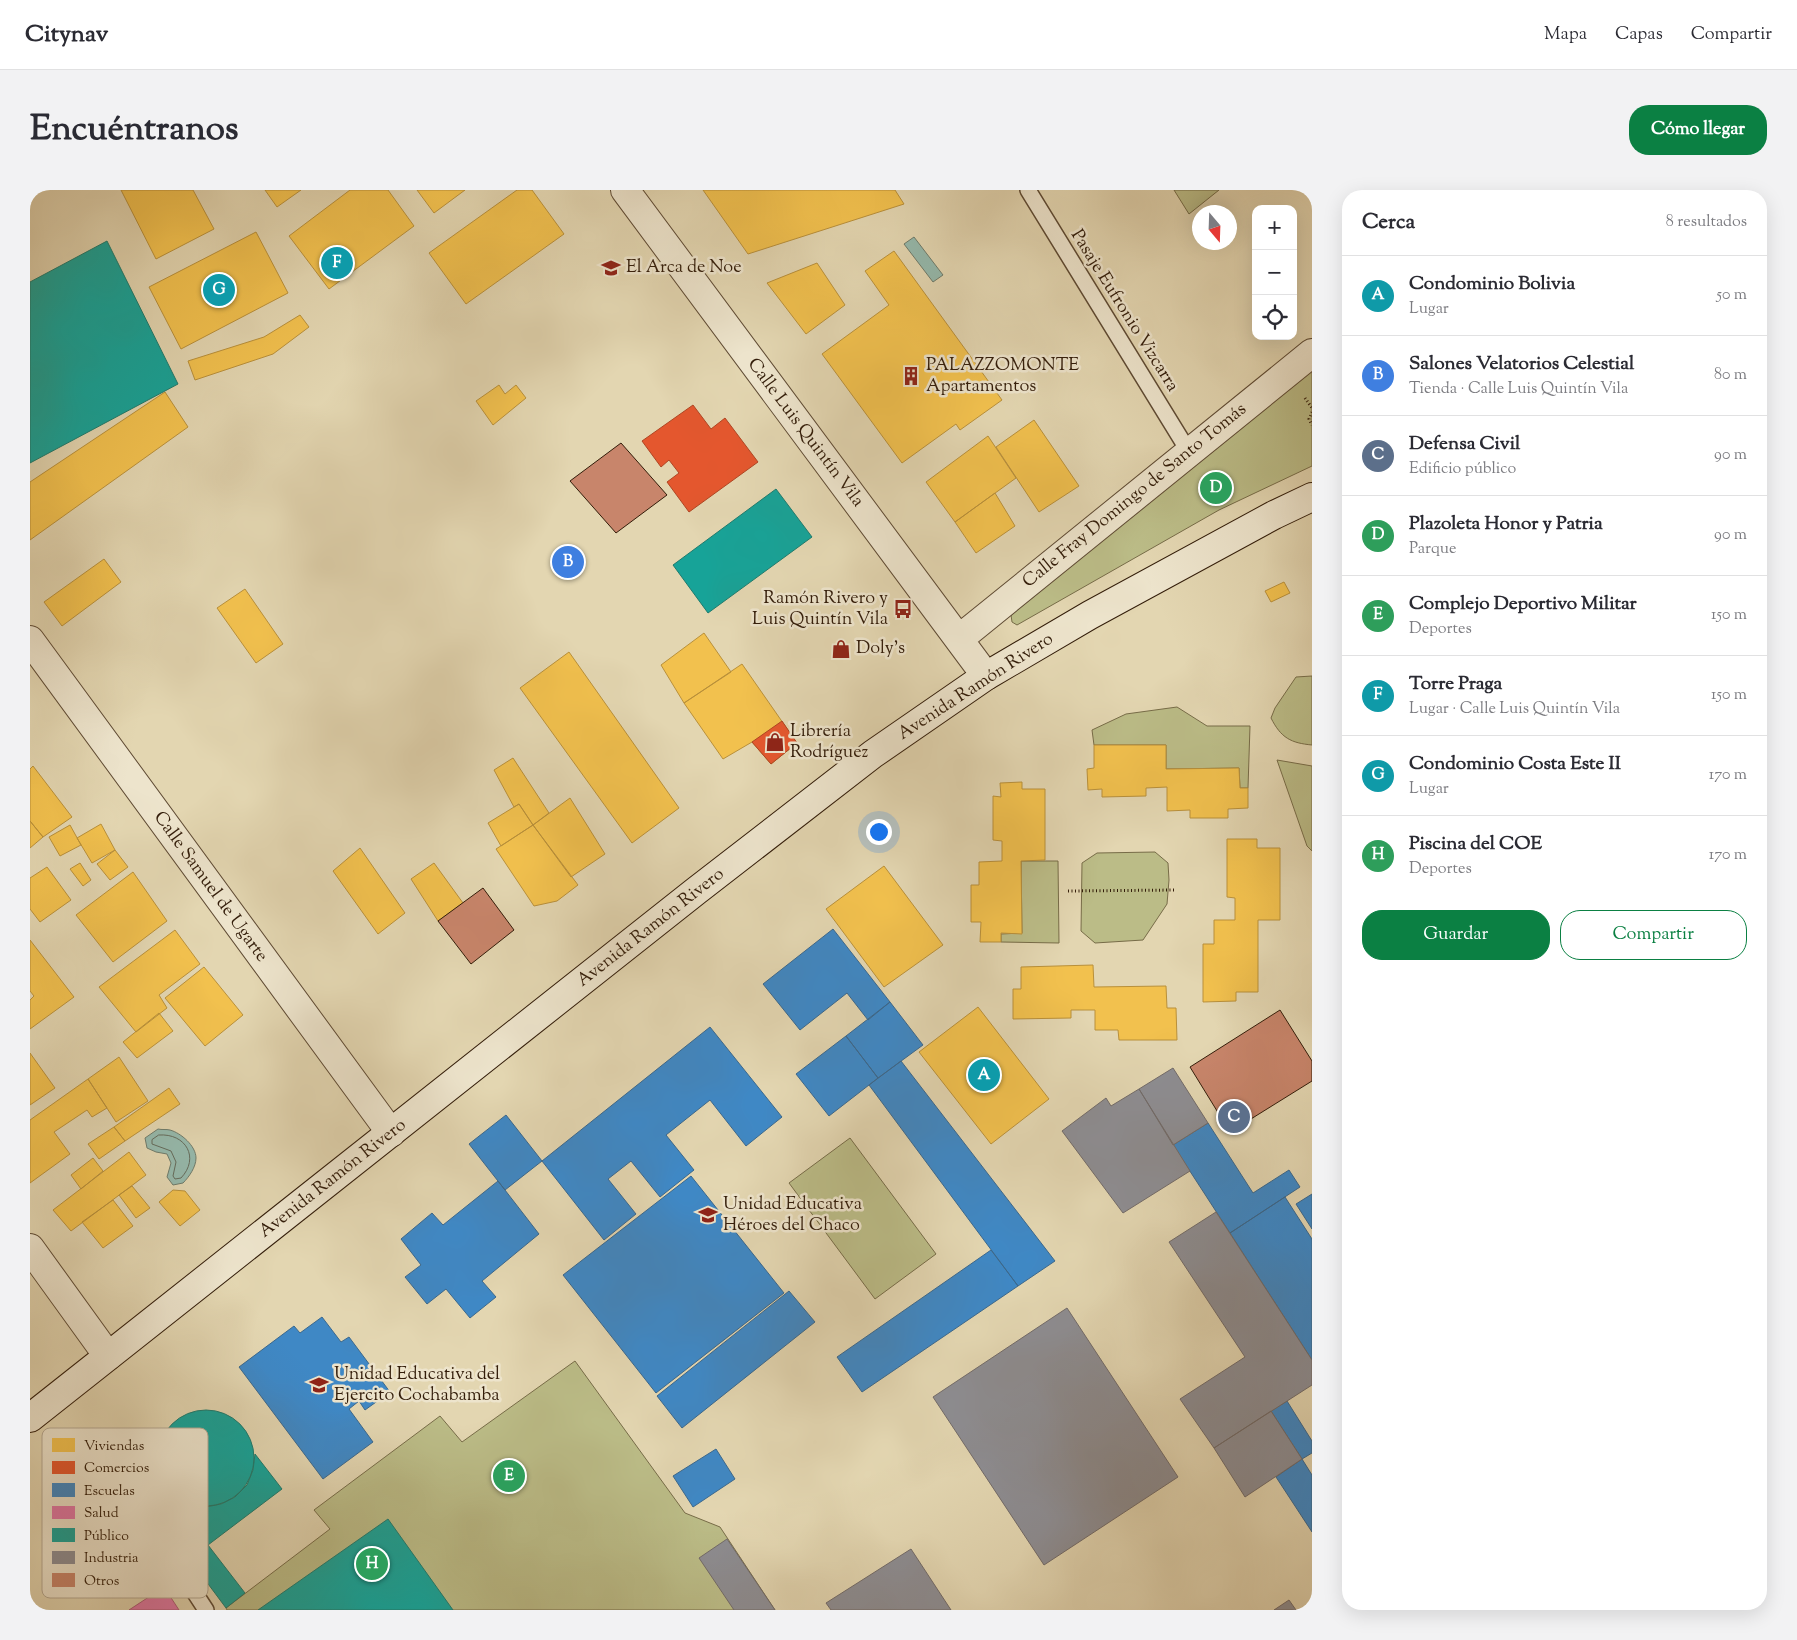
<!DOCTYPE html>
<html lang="es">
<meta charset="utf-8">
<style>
:root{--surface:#fff;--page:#f2f2f3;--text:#2b2b33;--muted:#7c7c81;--line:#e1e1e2;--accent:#0b8043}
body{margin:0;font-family:"Sorts Mill Goudy",serif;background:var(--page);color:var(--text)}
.controls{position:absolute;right:15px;top:15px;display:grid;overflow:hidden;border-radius:10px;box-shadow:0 5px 20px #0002}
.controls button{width:45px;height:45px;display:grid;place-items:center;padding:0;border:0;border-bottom:1px solid var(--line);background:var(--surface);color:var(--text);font:25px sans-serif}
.compass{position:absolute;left:1162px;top:15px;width:45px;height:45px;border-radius:50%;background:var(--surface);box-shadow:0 5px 20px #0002;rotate:161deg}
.you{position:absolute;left:848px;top:641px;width:18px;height:18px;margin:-12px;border:4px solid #fff;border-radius:50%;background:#1a73e8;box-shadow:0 0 0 8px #1a73e833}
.badge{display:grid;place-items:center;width:32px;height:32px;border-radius:50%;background:var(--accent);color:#fff;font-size:16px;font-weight:700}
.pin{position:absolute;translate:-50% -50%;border:2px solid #fff;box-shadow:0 1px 5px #0006}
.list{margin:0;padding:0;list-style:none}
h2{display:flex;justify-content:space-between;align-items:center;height:65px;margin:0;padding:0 20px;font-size:21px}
h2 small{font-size:16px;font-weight:400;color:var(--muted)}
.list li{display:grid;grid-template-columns:32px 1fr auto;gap:15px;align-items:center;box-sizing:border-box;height:80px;padding:0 20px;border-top:1px solid var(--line)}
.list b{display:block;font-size:19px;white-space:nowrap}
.list p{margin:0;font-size:16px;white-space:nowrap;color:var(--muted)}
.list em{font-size:16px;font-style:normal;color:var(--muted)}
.actions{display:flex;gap:10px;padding:15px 20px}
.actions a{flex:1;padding:11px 0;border:1px solid var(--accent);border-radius:20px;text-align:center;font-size:18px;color:var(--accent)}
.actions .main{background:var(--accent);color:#fff}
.icon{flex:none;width:28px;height:28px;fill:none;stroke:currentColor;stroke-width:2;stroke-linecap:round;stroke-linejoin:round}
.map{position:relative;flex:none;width:1282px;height:1420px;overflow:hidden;border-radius:20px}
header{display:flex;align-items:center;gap:30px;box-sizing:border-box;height:70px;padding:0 25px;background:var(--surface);border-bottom:1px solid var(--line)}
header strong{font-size:24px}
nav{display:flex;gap:28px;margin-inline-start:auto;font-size:18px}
.intro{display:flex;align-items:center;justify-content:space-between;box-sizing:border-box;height:120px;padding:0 30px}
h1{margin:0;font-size:35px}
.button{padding:12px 22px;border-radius:20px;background:var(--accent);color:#fff;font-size:18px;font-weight:700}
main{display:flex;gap:30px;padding:0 30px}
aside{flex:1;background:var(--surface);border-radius:20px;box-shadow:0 5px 20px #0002}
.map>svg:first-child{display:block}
.green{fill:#bbbc87;stroke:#776c48}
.water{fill:#95b9ac;stroke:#6e7b6b}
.homes{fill:#f2c14e;stroke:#b9903a}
.shops{fill:#e4572e;stroke:#af4623}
.schools{fill:#3f88c5;stroke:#3b688d}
.health{fill:#e377a8;stroke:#ae5c79}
.public{fill:#17a398;stroke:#1f7b6d}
.industry{fill:#8d8d92;stroke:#726b69}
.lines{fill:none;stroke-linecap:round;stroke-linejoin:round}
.shore{stroke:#646b5b;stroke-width:1}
.building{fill:#c8856b;stroke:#331d0a}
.lane-casing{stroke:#5f4b34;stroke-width:18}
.street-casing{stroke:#5f4b34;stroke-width:30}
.secondary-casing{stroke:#331d0a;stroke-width:30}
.path{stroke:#331d0a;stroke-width:3;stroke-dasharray:1 2.5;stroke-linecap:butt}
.lane{stroke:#ede4cc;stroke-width:15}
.street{stroke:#ede4cc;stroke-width:28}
.secondary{stroke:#ede4cc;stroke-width:28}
.labels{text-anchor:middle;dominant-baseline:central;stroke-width:5;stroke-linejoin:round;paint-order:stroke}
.poi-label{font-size:18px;fill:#331d0a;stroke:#ede4cc;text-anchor:start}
.street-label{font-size:18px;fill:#331d0a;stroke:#ede4cc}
.key{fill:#ede4cc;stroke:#b5a892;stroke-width:1}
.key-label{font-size:14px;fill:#331d0a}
</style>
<header>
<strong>Citynav</strong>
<nav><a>Mapa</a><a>Capas</a><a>Compartir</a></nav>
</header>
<div class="intro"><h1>Encuéntranos</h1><a class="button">Cómo llegar</a></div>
<main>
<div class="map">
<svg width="1282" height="1420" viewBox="0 0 1282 1420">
<rect width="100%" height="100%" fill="#e3d6b1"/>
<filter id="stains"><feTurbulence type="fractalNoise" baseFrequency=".004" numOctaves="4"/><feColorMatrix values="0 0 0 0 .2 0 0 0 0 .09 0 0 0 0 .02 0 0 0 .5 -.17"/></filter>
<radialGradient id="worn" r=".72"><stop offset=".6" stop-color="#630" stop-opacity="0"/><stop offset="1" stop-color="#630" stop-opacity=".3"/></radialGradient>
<path class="green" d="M 1144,0 L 1189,0 L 1159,24 Z
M 1282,180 L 1282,276 L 1189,320 L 987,435 L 982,432 L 981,425 Z
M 1282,486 L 1282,555 C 1261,553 1251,548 1241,528 L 1245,518 L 1266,487 Z
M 1147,517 L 1177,536 L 1220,536 L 1218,598 L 1210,598 L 1209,578 L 1136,579 L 1136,555 L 1064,555 L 1062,540 L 1096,524 Z
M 1247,570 L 1282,576 L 1282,661 L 1277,656 Z
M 1125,662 L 1138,673 L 1139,690 L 1137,714 L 1113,750 L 1065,753 L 1051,741 L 1052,673 L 1067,663 Z
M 991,671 L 1028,671 L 1029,753 L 971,752 L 971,744 L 992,743 Z
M 820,948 L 906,1064 L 845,1109 L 759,993 Z
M 545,1171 L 655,1323 L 690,1337 L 745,1420 L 197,1420 L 196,1418 L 300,1339 L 284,1320 L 410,1226 L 432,1252 Z"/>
<path class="water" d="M 884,47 L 913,85 L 903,92 L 874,54 Z
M 128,939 C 132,940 136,939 140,940 C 151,943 166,956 166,968 C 166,977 159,987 153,993 L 143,995 L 137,987 L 141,973 L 137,964 L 126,962 L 117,958 L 115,948 Z"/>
<path class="homes" d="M 91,0 L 163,0 L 184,39 L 126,69 Z
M 235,0 L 271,0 L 247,17 Z
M 320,0 L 358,0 L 384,36 L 299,99 L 259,46 Z
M 387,0 L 435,0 L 404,23 Z
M 487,0 L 502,0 L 534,44 L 436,114 L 399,63 Z
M 673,0 L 865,0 L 874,14 L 718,64 Z
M 226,42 L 258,103 L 151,159 L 119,97 Z
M 864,61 L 972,210 L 930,240 L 926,234 L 872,273 L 792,164 L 859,115 L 835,81 Z
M 787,73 L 815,115 L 776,144 L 737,93 Z
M 270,125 L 279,137 L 243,164 L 165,190 L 158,171 L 234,147 Z
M 469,195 L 475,204 L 486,195 L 496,208 L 463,235 L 446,211 Z
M 135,202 L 158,237 L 0,350 L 0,292 Z
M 1004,230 L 1049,296 L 1009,322 L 966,257 Z
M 958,246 L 986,288 L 925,332 L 896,292 Z
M 965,303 L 985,336 L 946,363 L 925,332 Z
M 74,369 L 91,392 L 32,436 L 14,412 Z
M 1254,392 L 1260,403 L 1241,412 L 1235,401 Z
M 215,399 L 253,454 L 226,473 L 187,418 Z
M 674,443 L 701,482 L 654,513 L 631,475 Z
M 539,462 L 649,618 L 602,653 L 490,498 Z
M 712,474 L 767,553 L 741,574 L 722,552 L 693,569 L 654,513 Z
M 1064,555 L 1136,555 L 1136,579 L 1209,578 L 1210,598 L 1218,598 L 1218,618 L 1198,619 L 1198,628 L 1160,628 L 1160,620 L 1137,621 L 1137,597 L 1116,598 L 1116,606 L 1072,607 L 1072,599 L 1058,600 L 1057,579 L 1064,578 Z
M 483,568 L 519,623 L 503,635 L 489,614 L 484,617 L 464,580 Z
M 3,576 L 42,627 L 13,647 L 0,631 L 0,579 Z
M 992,592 L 992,599 L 1015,599 L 1015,670 L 991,671 L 992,744 L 971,743 L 971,752 L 950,752 L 951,732 L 941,732 L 941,695 L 949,695 L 949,672 L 972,671 L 972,651 L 963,650 L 963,606 L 971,607 L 970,593 Z
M 540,608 L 575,664 L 541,687 L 503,635 Z
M 489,614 L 503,635 L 471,656 L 458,633 Z
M 0,631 L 13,647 L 0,658 Z
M 71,634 L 85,660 L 62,673 L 47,648 Z
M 40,635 L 51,655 L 30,666 L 19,647 Z
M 503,635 L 548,695 L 527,711 L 504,716 L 466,659 Z
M 1197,649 L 1227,649 L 1227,658 L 1250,658 L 1250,730 L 1228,730 L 1228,802 L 1206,802 L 1206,811 L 1173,812 L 1173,754 L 1184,754 L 1184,730 L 1205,730 L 1205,708 L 1197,707 Z
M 330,658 L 375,723 L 348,744 L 303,681 Z
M 85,660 L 98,677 L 80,690 L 67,674 Z
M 50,673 L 61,690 L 53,696 L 40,679 Z
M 404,673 L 433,713 L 408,731 L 381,689 Z
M 854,676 L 913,755 L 854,797 L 796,719 Z
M 17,677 L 41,710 L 10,732 L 0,719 L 0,688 Z
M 103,682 L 137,731 L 83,772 L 46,725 Z
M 145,740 L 170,774 L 129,805 L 137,818 L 106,842 L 69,797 Z
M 0,750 L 44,807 L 0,839 L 0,810 L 4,806 L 0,801 Z
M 1063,775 L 1064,797 L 1136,796 L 1137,818 L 1146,818 L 1147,850 L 1089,850 L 1088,840 L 1065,840 L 1065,820 L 1041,820 L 1041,828 L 983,829 L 983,799 L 991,799 L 991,777 Z
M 174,777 L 213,825 L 175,856 L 135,808 Z
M 948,817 L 1019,909 L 961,954 L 889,862 Z
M 129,823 L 143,841 L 107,868 L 93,852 Z
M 0,863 L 25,898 L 0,915 Z
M 89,867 L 118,911 L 86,932 L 58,889 Z
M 58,889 L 77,918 L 62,927 L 57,920 L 24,942 L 40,964 L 0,993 L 0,930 Z
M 139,898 L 150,914 L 95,951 L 84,937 Z
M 84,937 L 95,951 L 69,969 L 58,954 Z
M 99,962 L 116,985 L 41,1041 L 23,1020 Z
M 63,968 L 73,981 L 51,999 L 41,985 Z
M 102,996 L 120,1018 L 106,1028 L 89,1005 Z
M 143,1000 L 155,1001 L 170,1020 L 150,1036 L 129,1012 Z
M 83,1010 L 103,1036 L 73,1058 L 52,1032 Z"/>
<path class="shops" d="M 663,215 L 681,239 L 695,228 L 728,272 L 659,322 L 637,292 L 649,283 L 639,270 L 631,277 L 612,251 Z
M 752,531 L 767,553 L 741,574 L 722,552 Z"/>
<path class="schools" d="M 803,739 L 860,812 L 838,830 L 817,803 L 770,840 L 733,794 Z
M 860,812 L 893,855 L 848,888 L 816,846 Z
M 680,837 L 752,927 L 716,956 L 680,910 L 636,945 L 664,980 L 630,1007 L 601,971 L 578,989 L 606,1024 L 574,1050 L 512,971 Z
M 816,846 L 848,888 L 799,926 L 766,884 Z
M 871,871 L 1025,1071 L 988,1096 L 839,895 Z
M 476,925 L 512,971 L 475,1000 L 439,954 Z
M 1178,933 L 1223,1003 L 1259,980 L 1270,997 L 1200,1043 L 1143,955 Z
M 661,986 L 754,1103 L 626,1203 L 533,1085 Z
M 468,991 L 509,1044 L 452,1091 L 466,1107 L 440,1128 L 416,1099 L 397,1114 L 375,1087 L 391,1075 L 371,1049 L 402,1023 L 413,1035 Z
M 1282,1004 L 1282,1039 L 1266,1014 Z
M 1255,1007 L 1282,1049 L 1282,1170 L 1200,1043 Z
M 961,1060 L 988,1096 L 832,1202 L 807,1167 Z
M 759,1101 L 785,1132 L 652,1238 L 627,1206 Z
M 292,1127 L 311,1152 L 319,1147 L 360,1202 L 335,1220 L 329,1211 L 319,1219 L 343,1252 L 293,1289 L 209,1177 L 264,1136 L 270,1143 Z
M 1257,1211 L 1282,1251 L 1282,1263 L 1272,1269 L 1241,1221 Z
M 686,1259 L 705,1289 L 663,1317 L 643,1286 Z
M 1272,1269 L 1282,1285 L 1282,1342 L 1246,1287 Z"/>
<path class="health" d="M 134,1397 L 149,1420 L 99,1420 Z"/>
<path class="public" d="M 77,51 L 148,194 L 0,273 L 0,92 Z
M 746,299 L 782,347 L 678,423 L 643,375 Z
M128 1268a48 48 0 1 1 96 0a48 48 0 1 1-96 0Z
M 225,1264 L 252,1299 L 178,1355 L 215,1403 L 196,1418 L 132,1332 L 160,1314 L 176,1317 L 191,1314 L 205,1307 L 217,1295 L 223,1280 Z
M 358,1329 L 423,1420 L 228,1420 Z"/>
<path class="industry" d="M 1143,878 L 1178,933 L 1143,955 L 1109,899 Z
M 1109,899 L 1160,981 L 1093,1023 L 1032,941 L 1076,908 L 1081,916 Z
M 1186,1022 L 1282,1170 L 1282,1195 L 1184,1258 L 1150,1209 L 1215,1167 L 1139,1052 Z
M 1037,1118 L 1148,1287 L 1014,1375 L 903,1207 Z
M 1241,1221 L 1272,1269 L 1215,1307 L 1184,1258 Z
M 697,1349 L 745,1420 L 704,1420 L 669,1368 Z
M 881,1359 L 921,1420 L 801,1420 L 796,1413 Z
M 1259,1410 L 1266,1420 L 1244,1420 Z"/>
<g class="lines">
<path class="shore" d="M 129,945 C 156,943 170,968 151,988 L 145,989 L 143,986 L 146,972 L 141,961 L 122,954 L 122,950 Z"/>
</g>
<path class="building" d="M 591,253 L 637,305 L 586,343 L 540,291 Z
M 453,698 L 484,740 L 441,774 L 408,731 Z
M 1250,820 L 1282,871 L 1282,891 L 1200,942 L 1160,877 Z"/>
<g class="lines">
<g class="lane-casing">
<path id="lane" d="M 998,0 L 1159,262
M 94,1363 L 129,1365 L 148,1377 L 176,1420"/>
</g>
<g class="street-casing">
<path id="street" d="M 595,0 L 956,486
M 929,449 L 1282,163
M 0,450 L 361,943
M 0,1058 L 78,1166"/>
</g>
<g class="secondary-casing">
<path id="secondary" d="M 0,1228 L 666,701 L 843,564 L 956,486 L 1060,425 L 1244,325 L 1282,307"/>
</g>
<path class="path" d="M 1275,208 L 1282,218
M 1282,222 L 1279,229 L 1282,235
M 1038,701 L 1146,700"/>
<use href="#lane" class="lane"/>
<use href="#street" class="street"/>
<use href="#secondary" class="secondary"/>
</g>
<defs>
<g id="school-bare" transform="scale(1.5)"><path d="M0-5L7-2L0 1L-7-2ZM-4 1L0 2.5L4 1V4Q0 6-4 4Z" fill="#8f2418" stroke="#ede4cc" stroke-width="2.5" paint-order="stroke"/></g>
<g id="building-bare" transform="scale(1.5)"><path d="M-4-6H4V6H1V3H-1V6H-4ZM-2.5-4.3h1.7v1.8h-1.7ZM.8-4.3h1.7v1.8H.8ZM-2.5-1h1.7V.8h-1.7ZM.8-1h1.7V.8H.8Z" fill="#8f2418" stroke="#ede4cc" stroke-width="2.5" paint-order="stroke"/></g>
<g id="bus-bare" transform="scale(1.5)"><path d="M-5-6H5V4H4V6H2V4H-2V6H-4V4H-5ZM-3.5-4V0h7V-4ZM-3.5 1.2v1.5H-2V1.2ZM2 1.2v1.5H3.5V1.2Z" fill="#8f2418" stroke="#ede4cc" stroke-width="2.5" paint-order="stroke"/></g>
<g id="shop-bare" transform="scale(1.5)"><path d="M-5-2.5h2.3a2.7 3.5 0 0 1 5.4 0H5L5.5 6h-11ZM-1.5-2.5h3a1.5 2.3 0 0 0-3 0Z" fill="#8f2418" stroke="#ede4cc" stroke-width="2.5" paint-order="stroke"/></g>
</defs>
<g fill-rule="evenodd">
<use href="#school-bare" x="581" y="78"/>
<use href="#building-bare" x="881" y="186"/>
<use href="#bus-bare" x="873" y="419"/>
<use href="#shop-bare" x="811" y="459"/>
<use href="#shop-bare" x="745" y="552"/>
<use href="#school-bare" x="678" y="1025"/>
<use href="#school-bare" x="289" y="1195"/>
</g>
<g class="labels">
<g class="poi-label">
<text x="596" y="78">El Arca de Noe</text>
<text x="896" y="176">PALAZZOMONTE<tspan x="896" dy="21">Apartamentos</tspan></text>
<text x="858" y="409" text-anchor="end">Ramón Rivero y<tspan x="858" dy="21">Luis Quintín Vila</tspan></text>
<text x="826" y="459">Doly's</text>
<text x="760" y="542">Librería<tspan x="760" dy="21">Rodríguez</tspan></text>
<text x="693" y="1015">Unidad Educativa<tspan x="693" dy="21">Héroes del Chaco</tspan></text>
<text x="304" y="1185">Unidad Educativa del<tspan x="304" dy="21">Ejercito Cochabamba</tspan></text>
</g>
<g class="street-label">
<text transform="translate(1094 121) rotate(58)">Pasaje Eufronio Vizcarra</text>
<text transform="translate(775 243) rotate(53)">Calle Luis Quintín Vila</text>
<text transform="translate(1105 306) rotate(-39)">Calle Fray Domingo de Santo Tomás</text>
<text transform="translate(946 497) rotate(-33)">Avenida Ramón Rivero</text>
<text transform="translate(180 697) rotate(54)">Calle Samuel de Ugarte</text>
<text transform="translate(621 738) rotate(-38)">Avenida Ramón Rivero</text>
<text transform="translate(303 989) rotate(-38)">Avenida Ramón Rivero</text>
</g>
</g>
<rect x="12" y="1238" width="166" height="170" rx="8" class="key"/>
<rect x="22" y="1248" width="23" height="14" fill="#f2c14e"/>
<rect x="22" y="1271" width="23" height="13" fill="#e4572e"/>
<rect x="22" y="1293" width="23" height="14" fill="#3f88c5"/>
<rect x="22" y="1316" width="23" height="13" fill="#e377a8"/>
<rect x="22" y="1338" width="23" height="14" fill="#17a398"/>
<rect x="22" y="1361" width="23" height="13" fill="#8d8d92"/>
<rect x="22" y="1383" width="23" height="14" fill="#c8856b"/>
<g class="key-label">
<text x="54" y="1260">Viviendas</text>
<text x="54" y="1282">Comercios</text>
<text x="54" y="1305">Escuelas</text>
<text x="54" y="1327">Salud</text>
<text x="54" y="1350">Público</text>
<text x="54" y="1372">Industria</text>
<text x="54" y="1395">Otros</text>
</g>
<rect width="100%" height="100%" filter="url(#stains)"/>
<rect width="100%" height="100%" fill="url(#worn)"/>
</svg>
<div class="controls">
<button>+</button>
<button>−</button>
<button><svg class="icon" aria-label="locate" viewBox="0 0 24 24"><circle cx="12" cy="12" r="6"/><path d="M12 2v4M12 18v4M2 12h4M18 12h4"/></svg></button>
</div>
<svg class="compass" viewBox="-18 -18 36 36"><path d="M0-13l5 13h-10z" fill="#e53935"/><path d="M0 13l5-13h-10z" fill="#7c7c81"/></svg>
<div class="you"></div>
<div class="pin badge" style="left:954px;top:885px;background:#0f9aa8">A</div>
<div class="pin badge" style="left:538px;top:372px;background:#3f7fe0">B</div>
<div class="pin badge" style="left:1204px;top:927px;background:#5c6f8a">C</div>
<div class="pin badge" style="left:1186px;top:298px;background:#2e9e5b">D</div>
<div class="pin badge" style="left:479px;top:1286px;background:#2e9e5b">E</div>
<div class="pin badge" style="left:307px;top:73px;background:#0f9aa8">F</div>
<div class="pin badge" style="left:189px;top:100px;background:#0f9aa8">G</div>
<div class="pin badge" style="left:342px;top:1374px;background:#2e9e5b">H</div>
</div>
<aside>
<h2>Cerca<small>8 resultados</small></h2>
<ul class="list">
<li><span class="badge" style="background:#0f9aa8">A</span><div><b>Condominio Bolivia</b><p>Lugar</p></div><em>50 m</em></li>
<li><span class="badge" style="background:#3f7fe0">B</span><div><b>Salones Velatorios Celestial</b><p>Tienda · Calle Luis Quintín Vila</p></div><em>80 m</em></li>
<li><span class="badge" style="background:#5c6f8a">C</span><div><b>Defensa Civil</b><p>Edificio público</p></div><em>90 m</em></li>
<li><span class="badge" style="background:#2e9e5b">D</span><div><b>Plazoleta Honor y Patria</b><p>Parque</p></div><em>90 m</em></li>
<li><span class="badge" style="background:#2e9e5b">E</span><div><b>Complejo Deportivo Militar</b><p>Deportes</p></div><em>150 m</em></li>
<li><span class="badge" style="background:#0f9aa8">F</span><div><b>Torre Praga</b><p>Lugar · Calle Luis Quintín Vila</p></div><em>150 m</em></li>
<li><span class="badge" style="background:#0f9aa8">G</span><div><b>Condominio Costa Este II</b><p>Lugar</p></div><em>170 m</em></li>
<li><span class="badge" style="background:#2e9e5b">H</span><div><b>Piscina del COE</b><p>Deportes</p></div><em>170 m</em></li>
</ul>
<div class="actions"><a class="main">Guardar</a><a>Compartir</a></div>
</aside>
</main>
